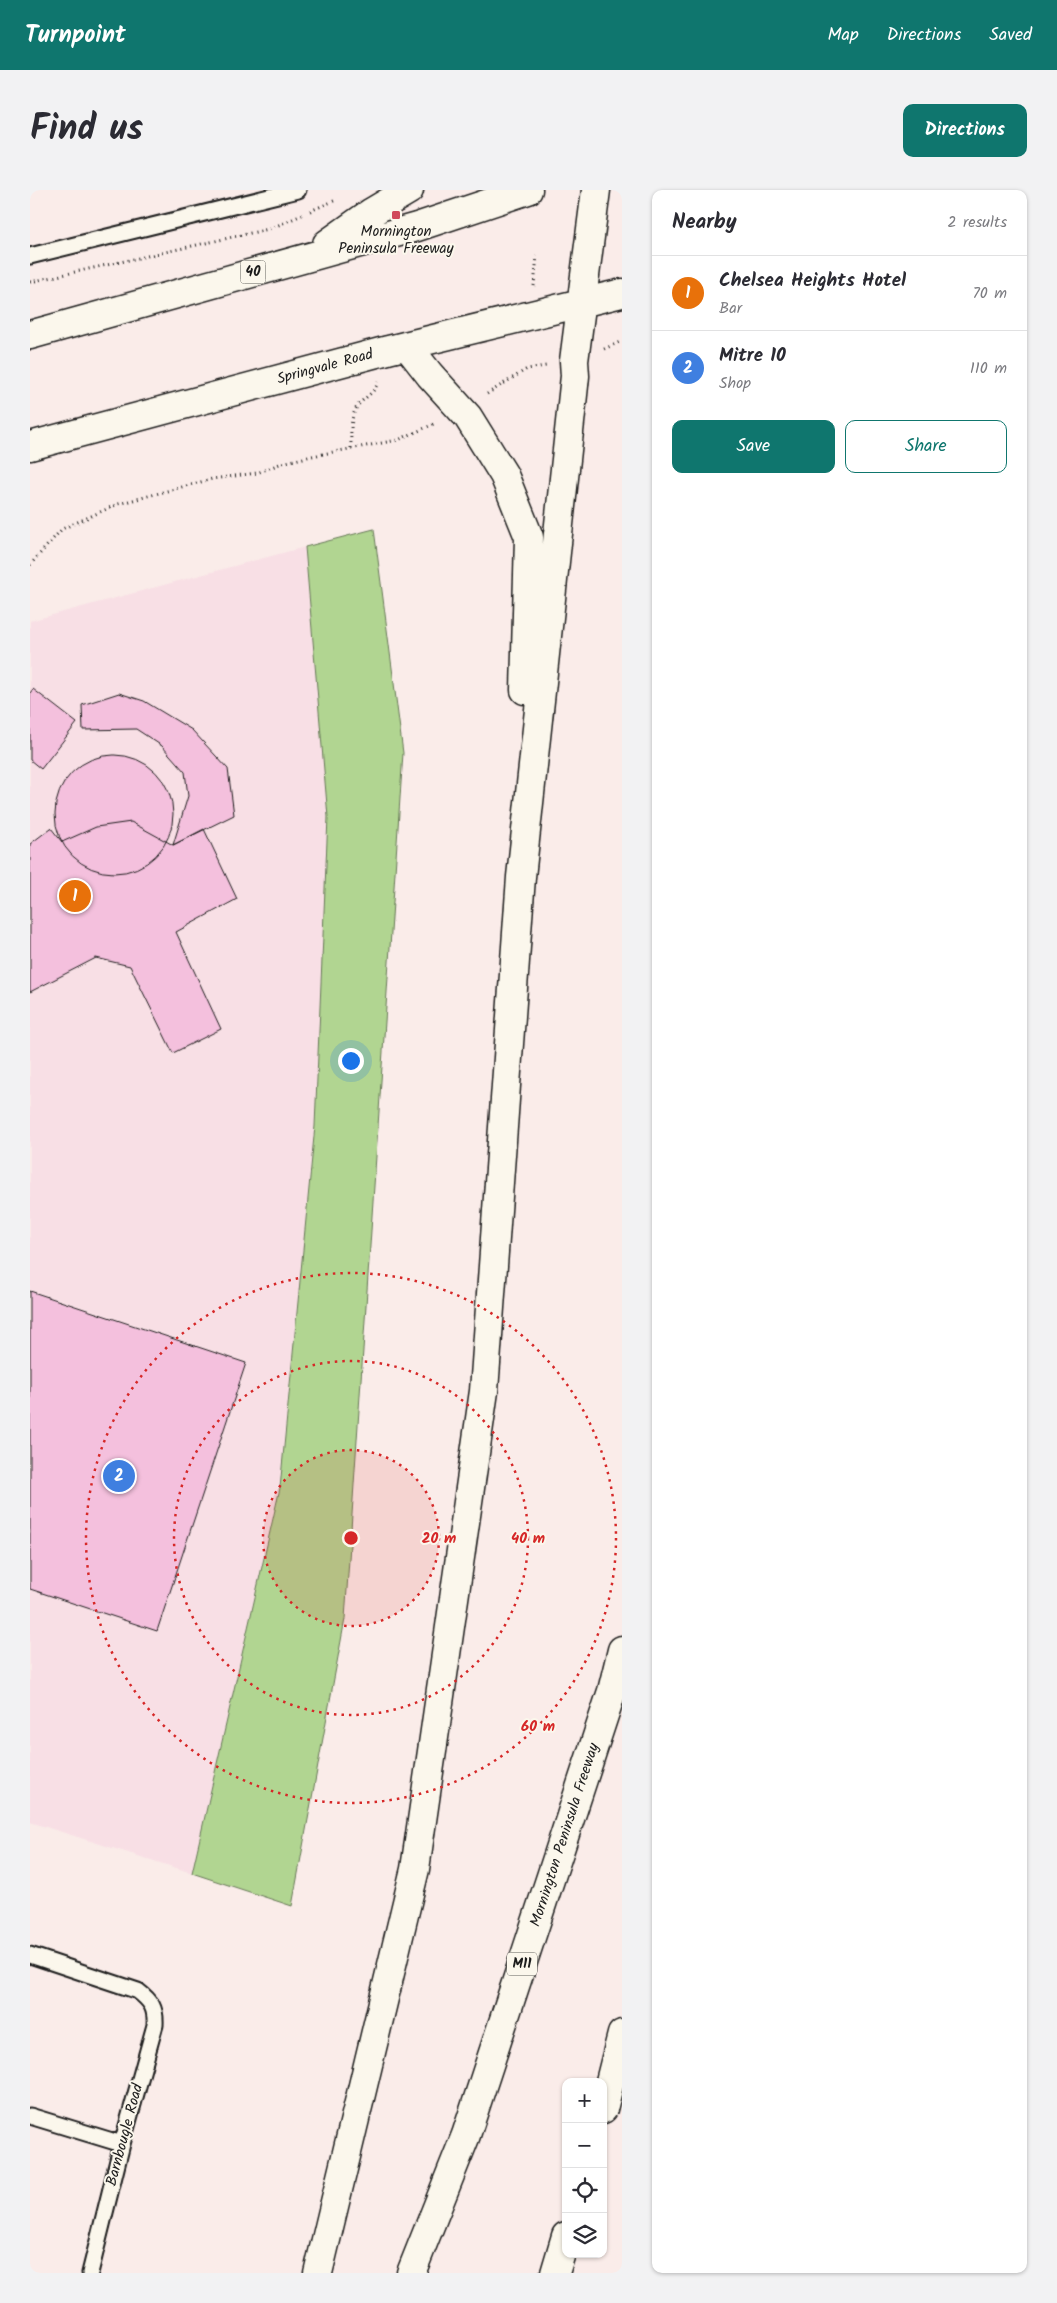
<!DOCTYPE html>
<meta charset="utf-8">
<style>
:root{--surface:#fff;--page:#f2f2f3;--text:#2b2b33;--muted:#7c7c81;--line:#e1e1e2;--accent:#0f766e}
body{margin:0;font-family:Kalam,sans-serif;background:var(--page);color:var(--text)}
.controls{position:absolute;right:15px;bottom:15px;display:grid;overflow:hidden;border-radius:10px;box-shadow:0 1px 4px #0004}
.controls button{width:45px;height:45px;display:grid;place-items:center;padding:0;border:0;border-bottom:1px solid var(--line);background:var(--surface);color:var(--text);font:25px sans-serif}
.you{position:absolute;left:320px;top:870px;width:18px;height:18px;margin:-12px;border:4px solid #fff;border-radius:50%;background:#1a73e8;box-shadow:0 0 0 8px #1a73e833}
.badge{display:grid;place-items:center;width:32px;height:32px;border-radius:50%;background:var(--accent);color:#fff;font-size:16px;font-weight:700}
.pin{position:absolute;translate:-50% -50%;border:2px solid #fff;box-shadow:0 1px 5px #0006}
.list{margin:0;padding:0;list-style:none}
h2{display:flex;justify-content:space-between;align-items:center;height:65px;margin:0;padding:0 20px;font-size:21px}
h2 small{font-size:16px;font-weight:400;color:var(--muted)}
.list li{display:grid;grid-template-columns:32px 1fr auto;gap:15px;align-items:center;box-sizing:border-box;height:75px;padding:0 20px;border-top:1px solid var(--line)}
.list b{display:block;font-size:19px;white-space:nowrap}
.list p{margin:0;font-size:16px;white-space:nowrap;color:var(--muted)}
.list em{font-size:16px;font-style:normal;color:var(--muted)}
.actions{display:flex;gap:10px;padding:15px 20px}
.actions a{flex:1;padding:11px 0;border:1px solid var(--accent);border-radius:10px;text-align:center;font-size:18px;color:var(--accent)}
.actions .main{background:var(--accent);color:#fff}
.icon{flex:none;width:28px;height:28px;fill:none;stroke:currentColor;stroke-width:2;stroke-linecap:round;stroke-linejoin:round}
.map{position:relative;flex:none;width:592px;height:2083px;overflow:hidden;border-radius:10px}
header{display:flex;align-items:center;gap:30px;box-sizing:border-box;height:70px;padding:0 25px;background:var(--accent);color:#fff}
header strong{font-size:24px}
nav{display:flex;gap:28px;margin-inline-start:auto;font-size:18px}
.intro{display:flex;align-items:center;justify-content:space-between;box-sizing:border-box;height:120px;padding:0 30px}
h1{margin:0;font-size:35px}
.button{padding:12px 22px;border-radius:10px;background:var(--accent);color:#fff;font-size:18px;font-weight:700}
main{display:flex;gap:30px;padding:0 30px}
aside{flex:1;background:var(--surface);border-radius:10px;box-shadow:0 1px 4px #0004}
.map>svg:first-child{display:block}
.built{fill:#f8dfe5}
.green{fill:#b1d591;stroke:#667856}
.building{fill:#f4c0dd;stroke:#1c1c1c}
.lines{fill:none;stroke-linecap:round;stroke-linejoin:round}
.lane-casing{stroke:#1c1c1c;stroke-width:19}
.highway-casing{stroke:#1c1c1c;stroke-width:31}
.path{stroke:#1c1c1c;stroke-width:3;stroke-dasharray:1 4;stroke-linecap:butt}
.lane{stroke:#fbf7ec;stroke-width:15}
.highway{stroke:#fbf7ec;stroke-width:28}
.ring{fill:none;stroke:#d62828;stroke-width:2.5;stroke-dasharray:2.5 5}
.poi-dot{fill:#d1495b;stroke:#fbf7ec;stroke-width:2}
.labels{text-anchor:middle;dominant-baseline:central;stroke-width:4;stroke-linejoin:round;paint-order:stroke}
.shield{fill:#fbf7ec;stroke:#5f5e5a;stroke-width:1}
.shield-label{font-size:14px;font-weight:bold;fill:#1c1c1c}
.poi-label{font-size:15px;fill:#1c1c1c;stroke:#fbf7ec}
.street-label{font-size:15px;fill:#1c1c1c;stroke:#fbf7ec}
.centre{fill:#d62828;stroke:#fbf7ec;stroke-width:2.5}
.ring-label{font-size:15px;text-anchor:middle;font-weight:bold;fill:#d62828;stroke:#fbf7ec;stroke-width:4;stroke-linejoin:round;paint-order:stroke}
</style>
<header>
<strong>Turnpoint</strong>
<nav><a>Map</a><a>Directions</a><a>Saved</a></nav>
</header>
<div class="intro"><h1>Find us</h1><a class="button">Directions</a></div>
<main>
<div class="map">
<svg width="592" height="2083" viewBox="0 0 592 2083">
<rect width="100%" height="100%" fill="#faece9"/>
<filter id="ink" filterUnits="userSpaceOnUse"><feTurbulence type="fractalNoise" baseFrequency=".02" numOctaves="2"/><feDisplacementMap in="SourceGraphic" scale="10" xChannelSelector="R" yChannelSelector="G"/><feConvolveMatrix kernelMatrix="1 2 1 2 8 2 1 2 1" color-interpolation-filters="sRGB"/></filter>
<g filter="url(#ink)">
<path class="built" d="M 275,357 L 298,627 L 285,936 L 250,1298 L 162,1683 L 0,1632 L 0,431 Z"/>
<path class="green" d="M 344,339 L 373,563 L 315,1429 L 262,1716 L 162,1683 L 250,1298 L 285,936 L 298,627 L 275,357 Z"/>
<path class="building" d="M 3,499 L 47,533 L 11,579 L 0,570 L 0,503 Z
M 89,503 L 114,511 L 162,540 L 198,579 L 204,625 L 143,655 L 158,606 L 155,582 L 132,556 L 106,539 L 53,540 L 52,515 Z
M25 624a59 59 0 1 1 118 0a59 59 0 1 1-118 0Z
M 101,632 L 143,655 L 174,639 L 207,709 L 146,742 L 191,839 L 143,863 L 100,776 L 66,768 L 0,802 L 0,654 L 21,638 L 32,652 L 66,637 Z
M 0,1101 L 216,1173 L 127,1441 L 0,1399 Z"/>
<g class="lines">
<g class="lane-casing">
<path id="lane" d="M 0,66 L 268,0
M 0,1765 L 108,1801 C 121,1811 126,1818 125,1835 L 92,1954 L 60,2083
M 0,1926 L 92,1954"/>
</g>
<g class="highway-casing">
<path id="highway" d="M 297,54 L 342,22 L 379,0
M 0,145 L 387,37 L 498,0
M 378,157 L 400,185 L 438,227 L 474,285 L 499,347 L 495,500
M 0,256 L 358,160 L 592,103
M 573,1919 L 592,1844
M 288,2083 L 385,1679 L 454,1201 L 491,687 L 545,186 L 544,171 L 566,0
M 381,2083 L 436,1945 L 582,1501 L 592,1460
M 525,2083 L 536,2046"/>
</g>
<path class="path" d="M 280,21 L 306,10
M 0,92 L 239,39 L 272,25
M 504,96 L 507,66
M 574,159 L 592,151
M 457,204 L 497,179 L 516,176
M 321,258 C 321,243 319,225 330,213 C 337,206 345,202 348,192
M 0,375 L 32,339 L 88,314 L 182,289 L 227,283 L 252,273 L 282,266 L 368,250 L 406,233"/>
<use href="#lane" class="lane"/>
<use href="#highway" class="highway"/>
</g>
</g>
<circle cx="321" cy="1348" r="88" fill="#d62828" fill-opacity=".12"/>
<g class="ring">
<circle cx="321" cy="1348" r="88"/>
<circle cx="321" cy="1348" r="177"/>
<circle cx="321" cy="1348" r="265"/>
</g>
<rect class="poi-dot" x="361" y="20" width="10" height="10" rx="2.5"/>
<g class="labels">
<g class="shield">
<rect x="210.5" y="70.5" width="25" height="23" rx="4"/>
<rect x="477" y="1762.5" width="30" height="23" rx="4"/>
</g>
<g class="shield-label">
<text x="223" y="82">40</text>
<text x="492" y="1774">M11</text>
</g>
<g class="poi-label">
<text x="366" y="42">Mornington<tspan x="366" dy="17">Peninsula Freeway</tspan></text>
</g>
<g class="street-label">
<text transform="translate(295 177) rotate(-15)">Springvale Road</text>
<text transform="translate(535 1645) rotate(-72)">Mornington Peninsula Freeway</text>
<text transform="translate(95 1945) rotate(-75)">Barnbougle Road</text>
</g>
</g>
<circle cx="321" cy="1348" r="8" class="centre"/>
<g class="ring-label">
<text x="409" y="1353">20 m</text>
<text x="498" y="1353">40 m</text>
<text x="508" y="1541">60 m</text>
</g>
</svg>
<div class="controls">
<button>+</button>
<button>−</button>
<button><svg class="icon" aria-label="locate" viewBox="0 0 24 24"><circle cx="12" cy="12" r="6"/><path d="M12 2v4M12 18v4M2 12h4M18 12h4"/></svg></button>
<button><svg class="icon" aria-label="layers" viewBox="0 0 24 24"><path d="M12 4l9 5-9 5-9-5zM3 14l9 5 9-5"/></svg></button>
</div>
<div class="you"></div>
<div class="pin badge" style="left:45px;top:706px;background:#e8710a">1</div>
<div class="pin badge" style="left:89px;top:1286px;background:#3f7fe0">2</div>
</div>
<aside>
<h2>Nearby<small>2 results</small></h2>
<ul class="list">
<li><span class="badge" style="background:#e8710a">1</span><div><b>Chelsea Heights Hotel</b><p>Bar</p></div><em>70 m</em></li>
<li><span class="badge" style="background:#3f7fe0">2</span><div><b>Mitre 10</b><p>Shop</p></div><em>110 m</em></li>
</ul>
<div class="actions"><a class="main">Save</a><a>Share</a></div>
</aside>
</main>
